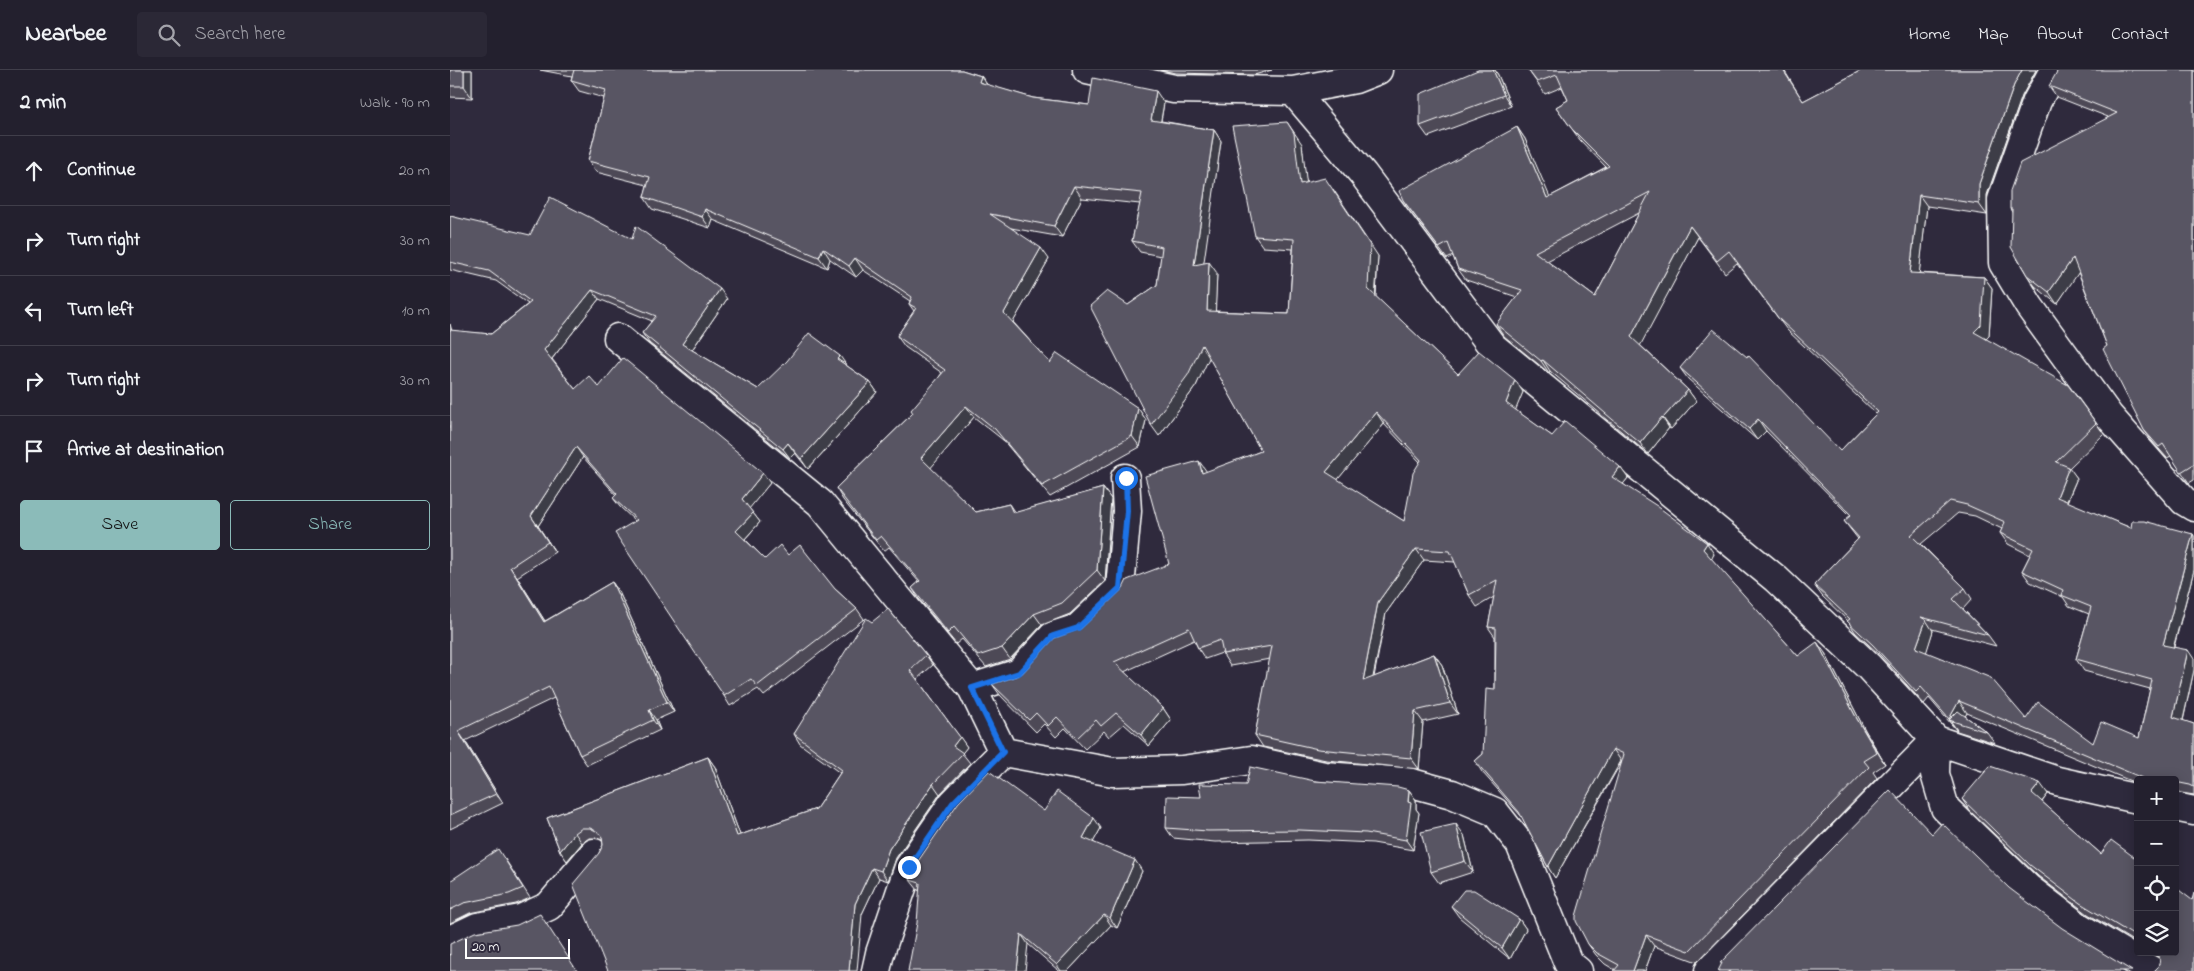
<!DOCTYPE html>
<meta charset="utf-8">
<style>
:root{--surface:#23202e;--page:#2b2836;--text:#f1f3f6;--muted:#a3a3aa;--line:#403e4a;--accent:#8bbbb9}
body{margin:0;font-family:"Indie Flower",sans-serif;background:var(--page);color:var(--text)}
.controls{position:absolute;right:15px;bottom:15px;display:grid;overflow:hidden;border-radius:5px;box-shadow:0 2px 12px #0003}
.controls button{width:45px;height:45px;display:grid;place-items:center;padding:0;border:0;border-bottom:1px solid var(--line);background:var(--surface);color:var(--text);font:25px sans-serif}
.scale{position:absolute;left:15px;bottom:12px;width:105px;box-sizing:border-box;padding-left:5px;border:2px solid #fff;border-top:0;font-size:14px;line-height:18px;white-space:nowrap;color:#fff;-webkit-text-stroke:4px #2f2a3d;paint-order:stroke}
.stop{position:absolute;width:15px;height:15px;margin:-11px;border:4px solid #1a73e8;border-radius:50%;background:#fff}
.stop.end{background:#1a73e8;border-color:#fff;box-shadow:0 1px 5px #0008}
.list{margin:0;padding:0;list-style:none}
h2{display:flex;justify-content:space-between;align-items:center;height:65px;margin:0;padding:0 20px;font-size:21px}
h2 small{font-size:16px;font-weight:400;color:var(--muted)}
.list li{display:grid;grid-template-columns:32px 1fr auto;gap:15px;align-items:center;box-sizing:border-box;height:70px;padding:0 20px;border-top:1px solid var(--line)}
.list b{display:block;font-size:19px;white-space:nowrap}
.list em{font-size:16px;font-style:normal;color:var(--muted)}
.actions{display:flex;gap:10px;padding:15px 20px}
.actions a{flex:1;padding:11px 0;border:1px solid var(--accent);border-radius:5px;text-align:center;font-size:18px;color:var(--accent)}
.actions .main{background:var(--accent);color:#111}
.icon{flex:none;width:28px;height:28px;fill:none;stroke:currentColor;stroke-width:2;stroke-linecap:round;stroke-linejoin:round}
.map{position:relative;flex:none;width:1744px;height:901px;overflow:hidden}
header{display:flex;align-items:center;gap:30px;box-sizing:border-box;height:70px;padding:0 25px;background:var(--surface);border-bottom:1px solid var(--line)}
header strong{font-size:24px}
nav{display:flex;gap:28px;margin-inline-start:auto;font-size:18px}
.search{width:350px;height:45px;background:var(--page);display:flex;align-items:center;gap:12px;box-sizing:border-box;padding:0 18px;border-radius:5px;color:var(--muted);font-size:19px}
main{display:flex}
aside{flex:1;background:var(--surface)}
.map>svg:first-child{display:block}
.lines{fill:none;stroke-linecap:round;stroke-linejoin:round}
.street-casing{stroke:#fff;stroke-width:31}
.street{stroke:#2f2a3d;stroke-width:28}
.wall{fill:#4d4956;stroke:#fff;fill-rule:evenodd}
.shaded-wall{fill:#3e3c46;stroke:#fff}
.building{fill:#595564;stroke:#fff;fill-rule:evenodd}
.route{stroke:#1a73e8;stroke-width:6}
</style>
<header>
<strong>Nearbee</strong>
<div class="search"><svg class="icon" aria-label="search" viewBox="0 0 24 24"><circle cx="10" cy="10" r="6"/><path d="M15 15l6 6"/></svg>Search here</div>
<nav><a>Home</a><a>Map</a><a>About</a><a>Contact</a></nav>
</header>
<main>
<aside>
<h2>2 min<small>Walk · 90 m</small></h2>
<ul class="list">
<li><svg class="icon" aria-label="ahead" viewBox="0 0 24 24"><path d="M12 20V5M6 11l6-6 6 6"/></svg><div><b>Continue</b></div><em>20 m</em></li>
<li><svg class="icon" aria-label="right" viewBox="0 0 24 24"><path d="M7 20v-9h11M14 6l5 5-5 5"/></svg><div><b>Turn right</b></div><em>30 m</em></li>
<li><svg class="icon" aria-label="left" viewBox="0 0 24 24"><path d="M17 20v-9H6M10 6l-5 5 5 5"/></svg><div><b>Turn left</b></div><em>10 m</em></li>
<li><svg class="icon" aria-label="right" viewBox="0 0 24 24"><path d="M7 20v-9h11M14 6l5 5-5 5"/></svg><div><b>Turn right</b></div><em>30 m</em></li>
<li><svg class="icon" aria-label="arrive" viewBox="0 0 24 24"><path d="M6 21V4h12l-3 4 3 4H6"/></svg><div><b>Arrive at destination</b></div></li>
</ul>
<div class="actions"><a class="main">Save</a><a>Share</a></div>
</aside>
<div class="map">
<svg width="1744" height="901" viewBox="0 0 1744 901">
<rect width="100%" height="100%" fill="#2f2a3d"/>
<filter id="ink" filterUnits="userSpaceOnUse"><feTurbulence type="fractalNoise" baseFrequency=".02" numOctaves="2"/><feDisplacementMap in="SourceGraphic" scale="10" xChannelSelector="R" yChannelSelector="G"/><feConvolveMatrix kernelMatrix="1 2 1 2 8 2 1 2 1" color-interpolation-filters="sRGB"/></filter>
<g filter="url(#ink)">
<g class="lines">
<g class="street-casing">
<path id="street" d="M 637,0 L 724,19 L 843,21 L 905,9 L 928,0
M 1604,0 L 1587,31 L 1552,130 L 1553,193 L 1579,236 L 1659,346 L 1734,431 L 1744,437
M 843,21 L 913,104 L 1042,276 L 1326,509 L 1419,597 L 1486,670 L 1485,704 L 1495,738 L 1578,818 L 1629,857 L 1702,901
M 168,268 L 370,433 L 522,618 L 553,682
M 522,618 L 569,603 L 603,566 L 628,558 L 670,518 L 677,441 L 675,408
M 1725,737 L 1744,741
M 0,870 L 27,857 L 71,849 L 99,836 L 144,783
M 426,901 L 430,883 L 459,797 L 503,733 L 553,682 L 663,702 L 732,700 L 801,690 L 874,706 L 958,712 L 1002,724 L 1045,742 L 1070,774 L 1118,893 L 1128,901
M 1259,901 L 1486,670 L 1607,711 L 1688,729"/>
</g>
<use href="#street" class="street"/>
</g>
<path class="wall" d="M 0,0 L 22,0 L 22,28 L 0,27 Z
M 90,0 L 512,0 L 531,6 L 537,15 L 583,28 L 639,35 L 714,33 L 711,51 L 764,60 L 771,71 L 753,193 L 767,203 L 765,241 L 839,244 L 843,179 L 813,177 L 805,166 L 852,74 L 856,112 L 928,186 L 926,227 L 1008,304 L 1073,322 L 1065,340 L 1102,366 L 1170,397 L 1178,408 L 1173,414 L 1264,484 L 1261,489 L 1348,586 L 1375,583 L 1415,660 L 1435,694 L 1423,702 L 1427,708 L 1247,892 L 1204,876 L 1195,901 L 1164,901 L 1165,900 L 1155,894 L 1146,885 L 1138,874 L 1172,691 L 1105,808 L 1098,797 L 1072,747 L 1032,702 L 1025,691 L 1033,684 L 1045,620 L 1045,567 L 1038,557 L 1044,527 L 1027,537 L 1019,525 L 1005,492 L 974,490 L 936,543 L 924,607 L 984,584 L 992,595 L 1008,644 L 973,652 L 969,699 L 876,690 L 813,677 L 805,665 L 820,589 L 780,596 L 772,583 L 755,589 L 748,578 L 744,570 L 674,602 L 713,638 L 721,650 L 699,676 L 674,654 L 659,667 L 654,661 L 635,679 L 615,658 L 606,667 L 594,654 L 586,662 L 550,625 L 542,614 L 566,606 L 573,602 L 631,558 L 719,494 L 757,402 L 811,381 L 759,287 L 746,316 L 709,366 L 678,235 L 707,215 L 711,186 L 690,182 L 682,171 L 690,134 L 632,128 L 612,167 L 561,158 L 599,189 L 563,252 L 600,293 L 688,338 L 696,350 L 690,377 L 600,427 L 553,370 L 524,347 L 480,398 L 526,442 L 559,434 L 565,443 L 653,418 L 661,429 L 655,511 L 620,544 L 592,555 L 560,589 L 536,597 L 512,569 L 506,574 L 469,529 L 462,518 L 469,512 L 439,477 L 434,481 L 393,430 L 386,418 L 463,343 L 492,303 L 455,277 L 447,266 L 464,241 L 459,234 L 460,231 L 413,200 L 406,207 L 380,189 L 377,198 L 263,150 L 260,158 L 202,139 L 194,127 L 197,115 L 146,102 L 138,91 L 154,28 L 129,21 L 121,10 L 122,6 ZM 934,354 L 970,392 L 954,451 L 887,410 Z
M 710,0 L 822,0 L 804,5 L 726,3 Z
M 1028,0 L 1045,0 L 1048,5 L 1061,36 L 978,67 L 970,56 Z
M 1078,0 L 1334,0 L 1353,31 L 1410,1 L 1410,0 L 1586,0 L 1572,26 L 1537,125 L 1537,145 L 1477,136 L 1469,203 L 1534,207 L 1542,218 L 1539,266 L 1536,269 L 1646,353 L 1654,364 L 1619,398 L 1627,408 L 1617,432 L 1681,458 L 1743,464 L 1744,466 L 1744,500 L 1724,577 L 1744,600 L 1733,651 L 1744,654 L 1744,725 L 1725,722 L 1725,710 L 1688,710 L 1688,714 L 1517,643 L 1515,646 L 1537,662 L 1545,673 L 1507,661 L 1479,628 L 1474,634 L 1431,586 L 1405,562 L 1398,551 L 1372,526 L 1364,515 L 1408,469 L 1394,451 L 1400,446 L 1316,361 L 1307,370 L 1238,309 L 1230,298 L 1390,381 L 1426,344 L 1337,260 L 1287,193 L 1275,203 L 1248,167 L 1190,275 L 1238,320 L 1246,331 L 1221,359 L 1219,358 L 1198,384 L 1100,301 L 1099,303 L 1054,266 L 1046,254 L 1067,227 L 1016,210 L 1008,199 L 1003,186 L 997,189 L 953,130 L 1067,57 L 1075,69 L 1099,127 L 1156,97 L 1130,70 L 1106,37 L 1118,30 L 1112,17 L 1095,24 ZM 1189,143 L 1145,227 L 1097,191 ZM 1508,443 L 1525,446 L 1552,459 L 1550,463 L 1558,474 L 1580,485 L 1572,501 L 1580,512 L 1613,527 L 1619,536 L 1639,544 L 1626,589 L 1634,601 L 1700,619 L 1689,668 L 1643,673 L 1576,649 L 1476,582 L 1483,561 L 1482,559 L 1546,576 L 1538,565 L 1513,539 L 1522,529 L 1515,518 L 1471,474 Z
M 1744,0 L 1744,410 L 1739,413 L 1721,386 L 1717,388 L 1702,371 L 1694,360 L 1657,276 L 1628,202 L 1607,234 L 1585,216 L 1577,205 L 1562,142 L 1560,139 L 1658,47 L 1607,27 L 1599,16 Z
M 0,146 L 277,229 L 242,280 L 308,319 L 397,296 L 420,312 L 427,322 L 358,399 L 345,383 L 340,388 L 199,273 L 192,263 L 202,251 L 149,229 L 102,289 L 125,319 L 149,317 L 320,413 L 299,438 L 310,452 L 295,469 L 315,489 L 338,485 L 385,519 L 407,539 L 414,549 L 314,626 L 308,619 L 280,636 L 274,626 L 185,451 L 170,437 L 163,428 L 166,425 L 133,387 L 88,456 L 105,482 L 67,507 L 95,551 L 162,512 L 169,522 L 224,642 L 206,650 L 210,660 L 137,695 L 130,685 L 104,628 L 15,671 L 53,733 L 0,759 L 0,254 L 2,261 L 41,264 L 78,234 L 46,211 L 0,200 Z
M 422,552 L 476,585 L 483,595 L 467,609 L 517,677 L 512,683 L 520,693 L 490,724 L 446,788 L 438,811 L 429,808 L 412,844 L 149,783 L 153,775 L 152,770 L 147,768 L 139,768 L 132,773 L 117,791 L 110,781 L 97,748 L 258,687 L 265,697 L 290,765 L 366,739 L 390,703 L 350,674 L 344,664 Z
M 865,711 L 959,720 L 966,730 L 966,739 L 969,743 L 963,780 L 923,773 L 858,770 L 765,772 L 723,768 L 716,758 L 751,727 L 796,715 Z
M 1598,724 L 1592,732 L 1651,784 L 1688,790 L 1688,874 L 1638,844 L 1588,806 L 1520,741 L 1512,729 Z
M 594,741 L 651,758 L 643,772 L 692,801 L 667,858 L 661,855 L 618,901 L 609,901 L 578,874 L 468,820 L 460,810 Z
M 1014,765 L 1023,802 L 989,813 L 981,802 Z
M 55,789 L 80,828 L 66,834 L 20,843 L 0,853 L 0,811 Z
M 1742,830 L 1744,901 L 1708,897 L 1710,890 L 1709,887 L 1701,882 L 1725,882 Z
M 1001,836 L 1069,849 L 1076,859 L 1060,889 L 1009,847 Z"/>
<path class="shaded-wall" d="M 14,0 L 22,0 L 22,28 L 14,16 Z
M 1043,0 L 1045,0 L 1048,5 L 1061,36 L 1054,25 Z
M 1572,0 L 1586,0 L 1572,26 L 1537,125 L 1537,145 L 1529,134 L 1529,114 L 1564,15 Z
M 531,6 L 539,17 L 529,12 Z
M 706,21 L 714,33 L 709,61 L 701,50 Z
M 837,52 L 852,74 L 858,125 L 850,114 Z
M 1067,57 L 1075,69 L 1105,139 L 1097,128 Z
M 764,60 L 771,71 L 752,206 L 744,195 Z
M 624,116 L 632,128 L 612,167 L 604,156 Z
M 883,119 L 928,186 L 925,230 L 918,219 Z
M 1469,125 L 1477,136 L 1468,214 L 1460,203 Z
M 255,139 L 263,150 L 260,158 L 252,147 Z
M 1240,156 L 1248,167 L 1189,278 L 1181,267 Z
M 373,178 L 380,189 L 377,198 L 369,187 Z
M 591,178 L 599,189 L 562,254 L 554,243 Z
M 405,188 L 413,200 L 406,207 L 399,196 Z
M 1623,188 L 1631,199 L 1607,234 L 1599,222 Z
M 759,192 L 767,203 L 765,252 L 757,241 Z
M 1534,207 L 1542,218 L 1539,266 L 1532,273 L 1524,262 Z
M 270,219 L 277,229 L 239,284 L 232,274 Z
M 142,220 L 149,229 L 101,290 L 94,280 Z
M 752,275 L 760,286 L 746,316 L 709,366 L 701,355 Z
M 390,286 L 397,296 L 387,289 Z
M 1093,290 L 1100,301 L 1099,303 L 1091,291 Z
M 1065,310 L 1073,322 L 1064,344 L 1056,333 Z
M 420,312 L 427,322 L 358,399 L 351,389 Z
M 1238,320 L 1246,331 L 1221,359 L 1213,348 Z
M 516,336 L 524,347 L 479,400 L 471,388 Z
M 688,338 L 696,350 L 690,377 L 682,366 Z
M 926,342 L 934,354 L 884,414 L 876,402 Z
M 1212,347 L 1219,358 L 1198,384 L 1190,373 Z
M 1308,349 L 1316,361 L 1307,370 L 1299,359 Z
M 338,373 L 345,383 L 340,388 L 333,379 Z
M 126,377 L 133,387 L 88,456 L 105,482 L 81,446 Z
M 749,391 L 757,402 L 752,403 Z
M 1170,397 L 1178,408 L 1170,418 L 1162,407 Z
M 1619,397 L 1627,408 L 1614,438 L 1607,427 Z
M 313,403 L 320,413 L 299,439 L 292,429 Z
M 653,418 L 661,429 L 655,511 L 647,500 Z
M 303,443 L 310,452 L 293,471 L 286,461 Z
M 1743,464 L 1744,466 L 1744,500 L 1721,586 L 1713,575 Z
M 1257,473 L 1264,484 L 1261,490 L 1253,479 Z
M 966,479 L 974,490 L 936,543 L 920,622 L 913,611 L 928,532 Z
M 60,497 L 67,507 L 101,561 L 94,552 Z
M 162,512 L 169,522 L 224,642 L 217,632 Z
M 584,544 L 592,555 L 560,589 L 552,578 Z
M 1476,550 L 1483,561 L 1474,590 L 1466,578 Z
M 1367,572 L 1375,583 L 1415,660 L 1435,694 L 1407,649 Z
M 1738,580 L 1744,589 L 1744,600 L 1731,659 L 1723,647 Z
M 984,584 L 992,595 L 1008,644 L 1000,633 Z
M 1509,631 L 1517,643 L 1511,653 L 1499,650 L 1507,660 L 1499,649 Z
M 713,638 L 721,650 L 699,676 L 691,665 Z
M 199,640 L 206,650 L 210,660 L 203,650 Z
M 965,641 L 973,652 L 969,699 L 961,688 Z
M 8,661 L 15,671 L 53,733 L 46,724 Z
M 510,667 L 517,677 L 510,686 L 503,676 Z
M 1163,679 L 1171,691 L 1105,808 L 1098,797 Z
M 258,687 L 265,697 L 294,776 L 287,766 Z
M 1590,713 L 1598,724 L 1590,734 L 1582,723 Z
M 483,714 L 490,724 L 446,788 L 438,811 L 431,801 L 439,779 Z
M 959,720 L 966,730 L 966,739 L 969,743 L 963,780 L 956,770 Z
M 644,748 L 651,758 L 640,778 L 633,768 Z
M 1006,754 L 1014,765 L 1023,802 L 1015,791 Z
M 125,763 L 132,773 L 117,791 L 110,781 Z
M 685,790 L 692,801 L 667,858 L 660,848 Z
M 422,798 L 429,808 L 412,844 L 407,901 L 399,901 L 405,834 Z
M 654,845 L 661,855 L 618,901 L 611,901 L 607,895 Z
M 1069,849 L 1076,859 L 1060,889 L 1052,878 Z
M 571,864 L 578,874 L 575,901 L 567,901 Z
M 1196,865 L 1204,876 L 1195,901 L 1183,901 Z"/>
<path class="building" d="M 0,0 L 14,0 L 14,16 L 0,16 Z
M 124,0 L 512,0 L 531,6 L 529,12 L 583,28 L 639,35 L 643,8 L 706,21 L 701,50 L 764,60 L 744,195 L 759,192 L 757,241 L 839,244 L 844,169 L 805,166 L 782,56 L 837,52 L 844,63 L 850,114 L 875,108 L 920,175 L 918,219 L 1008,304 L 1029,281 L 1065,310 L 1056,333 L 1102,366 L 1115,351 L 1170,397 L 1162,407 L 1207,436 L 1257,473 L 1253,479 L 1348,586 L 1367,572 L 1407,649 L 1427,683 L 1414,691 L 1419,697 L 1239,881 L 1196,865 L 1183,901 L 1164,901 L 1169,895 L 1147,883 L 1138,874 L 1126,851 L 1126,846 L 1174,684 L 1163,679 L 1098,797 L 1069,742 L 1025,691 L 1033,684 L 1036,619 L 1045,620 L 1046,558 L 1038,557 L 1047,510 L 1019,525 L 1000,481 L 966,479 L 928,532 L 913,611 L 984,584 L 1000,633 L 965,641 L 961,688 L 868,679 L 805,665 L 822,576 L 773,584 L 770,570 L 748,578 L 739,558 L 664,592 L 713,638 L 691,665 L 666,643 L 651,656 L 646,650 L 627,668 L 607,647 L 598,656 L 586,643 L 579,650 L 542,614 L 566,606 L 573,602 L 604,568 L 631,558 L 673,518 L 677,510 L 719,494 L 695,406 L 749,391 L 752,403 L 811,381 L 752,275 L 738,305 L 701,355 L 640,236 L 657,221 L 678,235 L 707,215 L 712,177 L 682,171 L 692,123 L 624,116 L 604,156 L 540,144 L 591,178 L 554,243 L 600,293 L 607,283 L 688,338 L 682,366 L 592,416 L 545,359 L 516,336 L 471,388 L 526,442 L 559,434 L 563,443 L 653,418 L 647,500 L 612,533 L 584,544 L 552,578 L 528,586 L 504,557 L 498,563 L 462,518 L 470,511 L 431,466 L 426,470 L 386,418 L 463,343 L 461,340 L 495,300 L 447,266 L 466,238 L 459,234 L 462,227 L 405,188 L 399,196 L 373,178 L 369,187 L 255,139 L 252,147 L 194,127 L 200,107 L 138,91 L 156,20 L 121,10 ZM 926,342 L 971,390 L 963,403 L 954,451 L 876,402 Z
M 1028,0 L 1043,0 L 1054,25 L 970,56 L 970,24 Z
M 1078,0 L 1333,0 L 1353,31 L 1410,1 L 1410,0 L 1572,0 L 1564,15 L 1529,114 L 1529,134 L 1469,125 L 1460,203 L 1534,207 L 1531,255 L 1524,262 L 1618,315 L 1646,353 L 1606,392 L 1619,397 L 1607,427 L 1681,458 L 1682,451 L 1694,451 L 1743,464 L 1713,575 L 1738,580 L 1723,647 L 1744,654 L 1744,717 L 1740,715 L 1725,712 L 1725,710 L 1697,710 L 1509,631 L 1499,649 L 1471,617 L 1466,622 L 1423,575 L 1397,551 L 1400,549 L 1364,515 L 1409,468 L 1394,451 L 1401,445 L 1308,349 L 1299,359 L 1230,298 L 1263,259 L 1297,287 L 1298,285 L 1390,381 L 1428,342 L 1329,249 L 1279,181 L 1267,191 L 1240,156 L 1181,267 L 1238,320 L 1213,348 L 1212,347 L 1190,373 L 1093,290 L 1091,291 L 1046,254 L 1072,220 L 1008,199 L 998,173 L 989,178 L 953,130 L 949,121 L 1067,57 L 1097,128 L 1159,96 L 1122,59 L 1106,37 L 1118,30 L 1107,5 L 1087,12 ZM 1200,122 L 1145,227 L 1085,182 ZM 1500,431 L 1517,435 L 1555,452 L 1550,463 L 1583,479 L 1572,501 L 1613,520 L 1611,525 L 1641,537 L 1626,589 L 1702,610 L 1689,668 L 1651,652 L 1643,673 L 1588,632 L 1576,649 L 1541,608 L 1466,578 L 1476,550 L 1471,547 L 1538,565 L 1503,529 L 1515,518 L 1461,465 Z
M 1608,0 L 1744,0 L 1744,394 L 1731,402 L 1713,374 L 1709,377 L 1694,360 L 1653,279 L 1657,276 L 1623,188 L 1599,222 L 1577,205 L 1561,177 L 1562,139 L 1560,139 L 1560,121 L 1570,93 L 1667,43 L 1599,16 Z
M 100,127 L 182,169 L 186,156 L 270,219 L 232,274 L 308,319 L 337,291 L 359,263 L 390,286 L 387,289 L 420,312 L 351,389 L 338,373 L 333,379 L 192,263 L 206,246 L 142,220 L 94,280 L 125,319 L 139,306 L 149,317 L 173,288 L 313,403 L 292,429 L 303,443 L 286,461 L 315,489 L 330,475 L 338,485 L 350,475 L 385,519 L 407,539 L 307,616 L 301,609 L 274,626 L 165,463 L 187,450 L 163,428 L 167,424 L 126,377 L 81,446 L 98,472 L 60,497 L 94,552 L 162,512 L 217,632 L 199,640 L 203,650 L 130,685 L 99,617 L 8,661 L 46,724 L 0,745 L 0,260 L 41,264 L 81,232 L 39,201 L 0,192 L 0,146 L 80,165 Z
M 438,539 L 476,585 L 460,600 L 510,667 L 503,676 L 513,683 L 483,714 L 439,779 L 431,801 L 422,798 L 405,834 L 399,901 L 158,901 L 123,814 L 149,783 L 153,775 L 152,767 L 148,762 L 140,758 L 132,758 L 125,763 L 110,781 L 97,748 L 258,687 L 287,766 L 366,739 L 392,700 L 344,664 L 416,548 L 422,552 Z
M 1508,641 L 1537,662 L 1499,650 Z
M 1540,696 L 1590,713 L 1582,723 L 1651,784 L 1661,770 L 1688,790 L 1688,868 L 1630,833 L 1580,795 L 1512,729 Z
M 800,697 L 865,711 L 948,717 L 959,720 L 958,732 L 961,733 L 956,770 L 916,763 L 850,760 L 758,761 L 716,758 L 717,726 L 751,727 L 749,714 L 796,715 Z
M 539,701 L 594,741 L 607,721 L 644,748 L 633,768 L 685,790 L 660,848 L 654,845 L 607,895 L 571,864 L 567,901 L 458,901 L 467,853 L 470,813 L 460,810 L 466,794 L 508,733 Z
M 1440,720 L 1482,764 L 1492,753 L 1559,818 L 1612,858 L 1682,901 L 1268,901 L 1272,893 L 1270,893 Z
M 1006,754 L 1015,791 L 981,802 L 971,762 Z
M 48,779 L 73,818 L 59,824 L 14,833 L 0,840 L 0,811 Z
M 1725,817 L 1742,830 L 1744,823 L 1744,901 L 1704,901 L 1708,897 L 1710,890 L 1708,882 L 1725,882 Z
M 1014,820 L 1024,820 L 1069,849 L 1052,878 L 1001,836 Z
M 90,844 L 127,901 L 0,901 L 0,874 L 25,862 L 67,855 Z"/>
</g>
<g class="lines" filter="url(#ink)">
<path class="route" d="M 459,797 L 503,733 L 553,682 L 522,618 L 569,603 L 603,566 L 628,558 L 670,518 L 677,441 L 676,408"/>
</g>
</svg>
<div class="controls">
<button>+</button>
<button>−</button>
<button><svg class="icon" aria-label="locate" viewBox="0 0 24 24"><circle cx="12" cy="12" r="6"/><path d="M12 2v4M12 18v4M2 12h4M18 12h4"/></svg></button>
<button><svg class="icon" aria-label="layers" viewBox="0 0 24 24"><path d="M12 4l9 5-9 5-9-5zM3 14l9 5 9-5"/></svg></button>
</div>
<div class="scale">20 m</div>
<div class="stop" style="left:676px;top:408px"></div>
<div class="stop end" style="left:459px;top:797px"></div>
</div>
</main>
